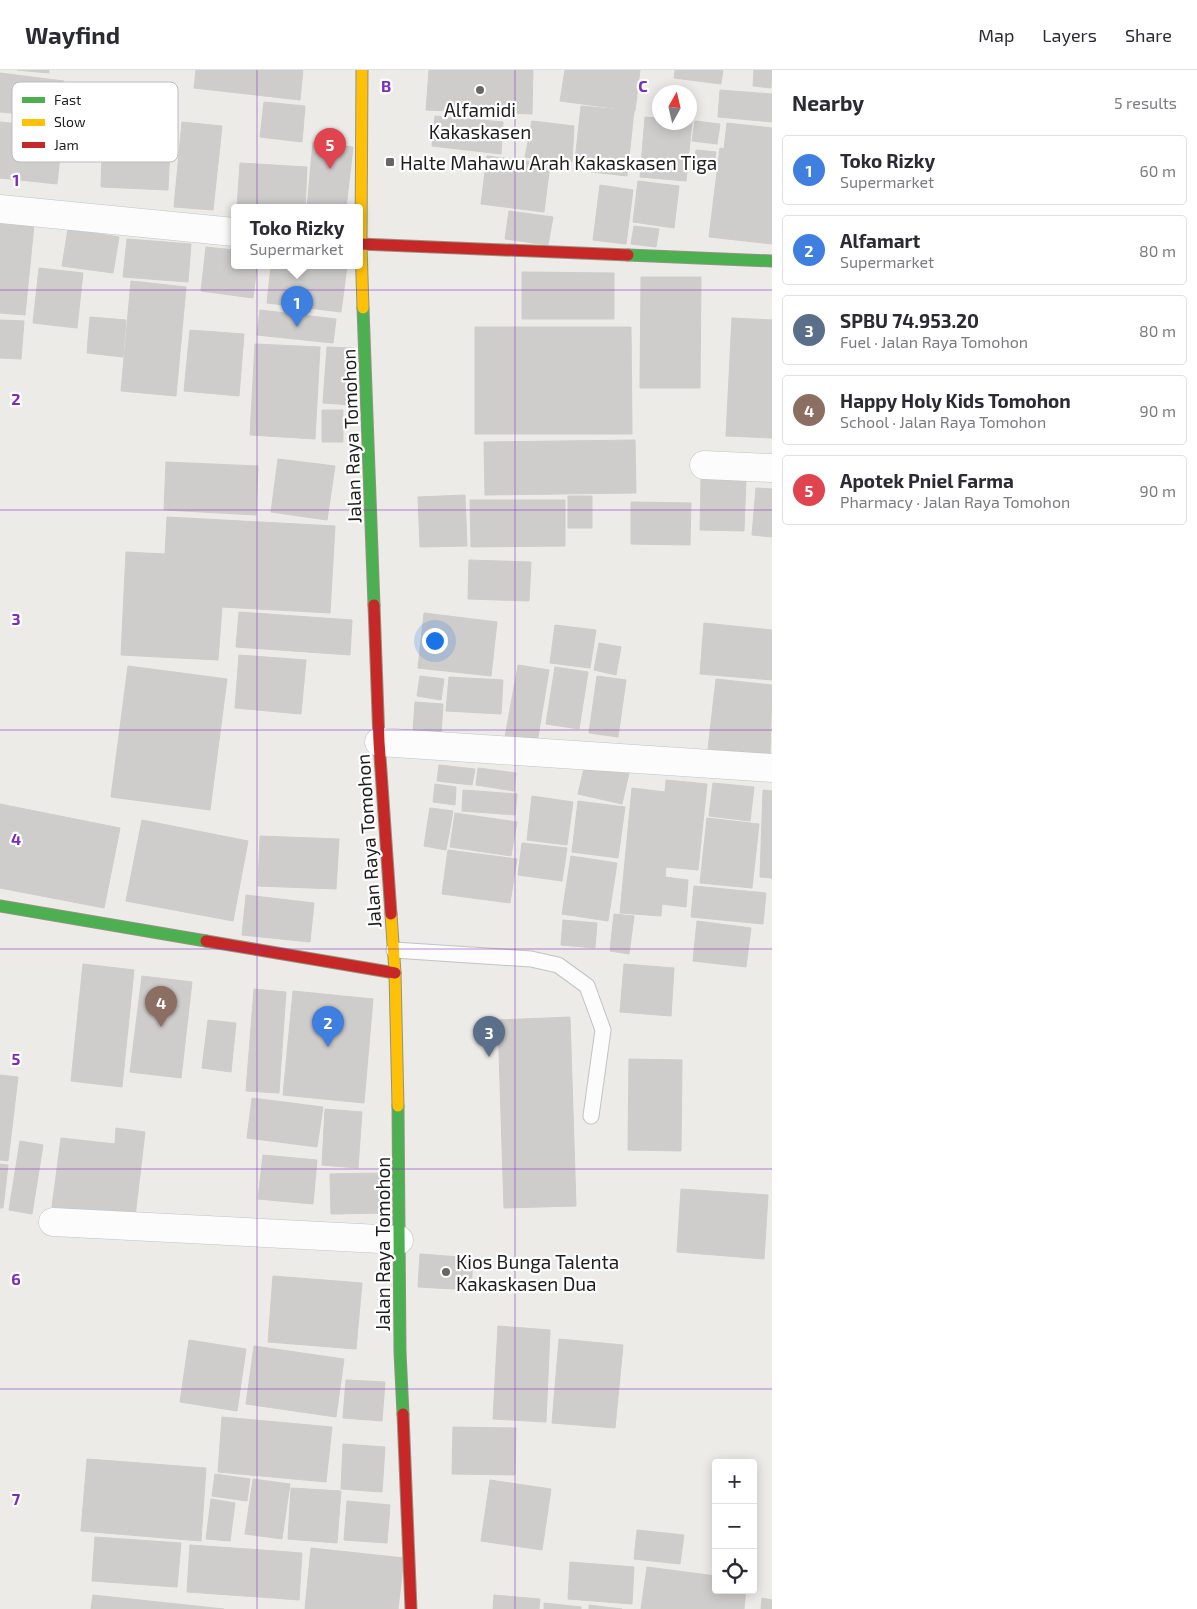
<!DOCTYPE html>
<meta charset="utf-8">
<style>
:root{--surface:#fff;--page:#f2f2f3;--text:#2b2b33;--muted:#7c7c81;--line:#e1e1e2;--accent:#1a73e8}
body{margin:0;font-family:"Exo 2",sans-serif;background:var(--page);color:var(--text)}
.controls{position:absolute;right:15px;bottom:15px;display:grid;overflow:hidden;border-radius:5px;box-shadow:0 2px 12px #0003}
.controls button{width:45px;height:45px;display:grid;place-items:center;padding:0;border:0;border-bottom:1px solid var(--line);background:var(--surface);color:var(--text);font:25px sans-serif}
.compass{position:absolute;left:652px;top:15px;width:45px;height:45px;border-radius:50%;background:var(--surface);box-shadow:0 2px 12px #0003;rotate:8deg}
.you{position:absolute;left:434px;top:570px;width:18px;height:18px;margin:-12px;border:4px solid #fff;border-radius:50%;background:#1a73e8;box-shadow:0 0 0 8px #1a73e833}
.badge{display:grid;place-items:center;width:32px;height:32px;border-radius:50%;background:var(--accent);color:#fff;font-size:16px;font-weight:700}
.pin{position:absolute;translate:-50% -41px;filter:drop-shadow(0 1px 2px #0008)}
.pin::after{content:'';position:absolute;top:26px;width:18px;height:15px;background:inherit;clip-path:polygon(0 0,100% 0,50% 100%)}
.popup{position:absolute;left:231px;top:134px;width:132px;height:65px;box-sizing:border-box;display:grid;place-content:center;border-radius:5px;background:var(--surface);filter:drop-shadow(0 1px 4px #0005);font-size:16px;white-space:nowrap;color:var(--muted)}
.popup b{font-size:19px;color:var(--text)}
.popup::after{content:'';position:absolute;left:50%;top:100%;margin-left:-10px;border:10px solid transparent;border-top-color:var(--surface)}
.list{margin:0;padding:0;list-style:none}
h2{display:flex;justify-content:space-between;align-items:center;height:65px;margin:0;padding:0 20px;font-size:21px}
h2 small{font-size:16px;font-weight:400;color:var(--muted)}
.list li{display:grid;grid-template-columns:32px 1fr auto;gap:15px;align-items:center;box-sizing:border-box;height:70px;margin:0 10px 10px;padding:0 10px;border:1px solid var(--line);border-radius:5px}
.list b{display:block;font-size:19px;white-space:nowrap}
.list p{margin:0;font-size:16px;white-space:nowrap;color:var(--muted)}
.list em{font-size:16px;font-style:normal;color:var(--muted)}
.icon{flex:none;width:28px;height:28px;fill:none;stroke:currentColor;stroke-width:2;stroke-linecap:round;stroke-linejoin:round}
.map{position:relative;flex:none;width:772px;height:1539px;overflow:hidden}
header{display:flex;align-items:center;gap:30px;box-sizing:border-box;height:70px;padding:0 25px;background:var(--surface);border-bottom:1px solid var(--line)}
header strong{font-size:24px}
nav{display:flex;gap:28px;margin-inline-start:auto;font-size:18px}
main{display:flex}
aside{flex:1;background:var(--surface)}
.map>svg:first-child{display:block}
.building{fill:#cfcdcb;stroke:#cfcdc9}
.lines{fill:none;stroke-linecap:round;stroke-linejoin:round}
.lane-casing{stroke:#c3c3c2;stroke-width:17}
.street-casing{stroke:#c3c3c2;stroke-width:29}
.fast-casing{stroke:#919482;stroke-width:13}
.slow-casing{stroke:#919482;stroke-width:13}
.jam-casing{stroke:#919482;stroke-width:13}
.lane{stroke:#fcfcfc;stroke-width:15}
.street{stroke:#fcfcfc;stroke-width:28}
.fast{stroke:#4caf50;stroke-width:11}
.slow{stroke:#ffc107;stroke-width:11}
.jam{stroke:#c62828;stroke-width:11}
.grid{fill:none;stroke:#7b2cbf;stroke-width:1;stroke-opacity:0.55}
.poi-dot{fill:#666665;stroke:#fff;stroke-width:2}
.labels{text-anchor:middle;dominant-baseline:central;stroke-width:4.5;stroke-linejoin:round;paint-order:stroke}
.poi-label{font-size:19px;fill:#1e1e1e;stroke:#fff;text-anchor:start}
.street-label{font-size:19px;fill:#1e1e1e;stroke:#fff}
.key{fill:#fff;stroke:#bcbcbc;stroke-width:1}
.key-label{font-size:14px;fill:#1e1e1e}
.grid-label{font-size:16px;text-anchor:middle;font-weight:bold;fill:#7b2cbf;stroke:#fff;stroke-width:4.5;stroke-linejoin:round;paint-order:stroke}
</style>
<header>
<strong>Wayfind</strong>
<nav><a>Map</a><a>Layers</a><a>Share</a></nav>
</header>
<main>
<div class="map">
<svg width="772" height="1539" viewBox="0 0 772 1539">
<rect width="100%" height="100%" fill="#ecebe8"/>
<path class="building" d="M 17,0 L 49,0 L 49,3 Z
M 196,0 L 303,0 L 300,30 L 194,18 Z
M 429,0 L 533,0 L 532,44 L 426,40 Z
M 565,0 L 640,0 L 635,41 L 560,31 Z
M 675,0 L 723,0 L 721,14 L 674,8 Z
M 754,0 L 772,0 L 771,18 L 753,16 Z
M 0,3 L 64,11 L 60,48 L 0,42 Z
M 720,20 L 772,24 L 772,52 L 718,47 Z
M 264,32 L 305,36 L 302,72 L 260,67 Z
M 581,36 L 634,41 L 627,106 L 574,100 Z
M 435,46 L 503,52 L 501,84 L 432,76 Z
M 645,47 L 660,48 L 660,52 L 692,52 L 686,111 L 640,107 Z
M 103,51 L 171,53 L 168,120 L 101,117 Z
M 532,51 L 574,56 L 572,92 L 525,87 Z
M 695,51 L 720,54 L 717,74 L 692,71 Z
M 0,52 L 63,58 L 57,114 L 0,108 Z
M 182,52 L 222,56 L 213,140 L 174,137 Z
M 727,53 L 772,58 L 772,174 L 709,167 L 720,78 L 724,79 Z
M 313,72 L 353,77 L 346,138 L 307,138 Z
M 696,80 L 716,82 L 713,99 L 694,97 Z
M 487,86 L 550,94 L 544,142 L 481,134 Z
M 240,93 L 307,97 L 305,138 L 237,138 Z
M 638,111 L 679,116 L 674,158 L 633,152 Z
M 600,115 L 633,120 L 626,174 L 593,170 Z
M 509,141 L 553,147 L 548,175 L 505,169 Z
M 0,152 L 34,155 L 25,245 L 0,243 Z
M 634,156 L 659,159 L 656,177 L 631,174 Z
M 68,159 L 119,167 L 113,203 L 62,196 Z
M 127,169 L 191,174 L 188,212 L 123,207 Z
M 206,177 L 234,180 L 234,196 L 257,196 L 253,228 L 201,221 Z
M 271,196 L 347,196 L 341,242 L 267,233 Z
M 39,198 L 83,203 L 77,258 L 33,253 Z
M 522,202 L 614,203 L 614,249 L 522,249 Z
M 641,207 L 701,207 L 700,318 L 640,318 Z
M 131,211 L 186,217 L 176,326 L 121,321 Z
M 260,240 L 336,249 L 333,273 L 257,265 Z
M 90,247 L 126,250 L 123,287 L 87,283 Z
M 732,248 L 772,250 L 772,368 L 726,366 Z
M 0,250 L 24,251 L 21,289 L 0,288 Z
M 475,257 L 631,257 L 632,364 L 475,364 Z
M 190,260 L 244,264 L 239,326 L 184,321 Z
M 255,274 L 320,277 L 315,369 L 250,365 Z
M 327,277 L 355,278 L 351,335 L 323,333 Z
M 322,340 L 343,340 L 343,372 L 322,372 Z
M 635,370 L 636,423 L 485,425 L 484,372 Z
M 278,389 L 335,396 L 327,450 L 271,442 Z
M 166,392 L 258,396 L 256,445 L 164,440 Z
M 701,408 L 746,409 L 744,461 L 700,460 Z
M 756,418 L 772,419 L 772,467 L 752,465 Z
M 465,425 L 467,476 L 420,477 L 418,427 Z
M 568,426 L 592,426 L 592,458 L 568,458 Z
M 470,430 L 565,430 L 565,476 L 471,477 Z
M 631,432 L 691,433 L 690,475 L 631,474 Z
M 167,447 L 335,456 L 330,543 L 222,537 L 218,590 L 121,585 L 126,482 L 165,484 Z
M 469,490 L 531,492 L 529,531 L 468,529 Z
M 239,542 L 352,550 L 350,585 L 236,577 Z
M 424,543 L 497,552 L 491,606 L 418,598 Z
M 704,553 L 772,560 L 772,610 L 700,604 Z
M 555,555 L 596,560 L 590,598 L 550,593 Z
M 599,573 L 621,577 L 616,605 L 594,600 Z
M 239,585 L 306,590 L 301,644 L 235,638 Z
M 518,595 L 549,600 L 537,673 L 505,667 Z
M 128,596 L 227,609 L 210,740 L 111,727 Z
M 555,597 L 588,602 L 579,659 L 546,654 Z
M 420,606 L 444,609 L 441,630 L 417,626 Z
M 597,606 L 626,610 L 618,667 L 589,663 Z
M 449,607 L 503,610 L 501,644 L 446,641 Z
M 716,609 L 772,615 L 770,686 L 708,679 Z
M 415,632 L 443,634 L 441,665 L 413,662 Z
M 585,694 L 629,703 L 622,734 L 578,724 Z
M 439,695 L 475,699 L 472,715 L 437,711 Z
M 478,698 L 516,703 L 514,721 L 476,715 Z
M 666,710 L 707,714 L 698,800 L 666,797 L 665,807 L 688,810 L 686,837 L 662,834 L 661,846 L 620,843 L 632,718 L 665,722 Z
M 713,713 L 754,717 L 750,751 L 709,746 Z
M 435,714 L 456,717 L 455,735 L 433,732 Z
M 463,720 L 517,724 L 515,745 L 462,741 Z
M 763,720 L 772,721 L 772,808 L 760,807 Z
M 532,726 L 573,732 L 567,775 L 527,770 Z
M 578,731 L 625,737 L 618,788 L 572,782 Z
M 0,734 L 120,758 L 104,838 L 0,818 Z
M 430,738 L 453,741 L 446,780 L 424,776 Z
M 455,743 L 517,752 L 511,786 L 450,777 Z
M 707,748 L 759,754 L 752,818 L 700,813 Z
M 142,750 L 248,771 L 233,851 L 126,831 Z
M 260,766 L 339,769 L 336,819 L 258,816 Z
M 522,773 L 567,778 L 562,811 L 518,805 Z
M 448,780 L 517,789 L 510,833 L 442,824 Z
M 571,786 L 617,793 L 608,851 L 562,844 Z
M 694,816 L 766,823 L 763,854 L 691,847 Z
M 246,825 L 314,833 L 310,872 L 242,865 Z
M 614,844 L 634,846 L 629,884 L 610,881 Z
M 563,850 L 597,853 L 595,878 L 561,875 Z
M 697,851 L 751,858 L 746,897 L 693,891 Z
M 83,894 L 134,900 L 122,1017 L 71,1011 Z
M 624,894 L 674,898 L 671,946 L 620,942 Z
M 142,906 L 192,912 L 181,1008 L 130,1002 Z
M 254,919 L 286,922 L 279,1023 L 246,1021 Z
M 293,921 L 373,929 L 364,1033 L 283,1025 Z
M 570,947 L 576,1136 L 504,1138 L 498,950 Z
M 208,950 L 236,953 L 231,1002 L 202,998 Z
M 629,989 L 682,990 L 681,1081 L 628,1080 Z
M 0,1005 L 18,1007 L 8,1091 L 0,1090 Z
M 252,1028 L 323,1037 L 317,1077 L 247,1068 Z
M 325,1039 L 362,1042 L 358,1098 L 322,1095 Z
M 116,1058 L 145,1062 L 135,1147 L 52,1137 L 61,1068 L 115,1074 Z
M 20,1071 L 43,1075 L 32,1144 L 9,1140 Z
M 263,1085 L 317,1090 L 313,1134 L 258,1129 Z
M 0,1094 L 8,1095 L 3,1138 L 0,1138 Z
M 384,1103 L 384,1143 L 331,1144 L 330,1104 Z
M 681,1119 L 768,1125 L 764,1189 L 677,1182 Z
M 420,1184 L 473,1188 L 471,1220 L 418,1217 Z
M 273,1206 L 362,1213 L 356,1279 L 268,1272 Z
M 498,1256 L 550,1260 L 546,1352 L 493,1349 Z
M 559,1269 L 623,1275 L 615,1358 L 552,1353 Z
M 189,1270 L 246,1279 L 237,1341 L 180,1332 Z
M 254,1276 L 344,1289 L 336,1347 L 246,1334 Z
M 346,1310 L 385,1312 L 382,1351 L 343,1348 Z
M 222,1347 L 332,1357 L 326,1412 L 218,1402 Z
M 453,1357 L 516,1358 L 515,1405 L 452,1404 Z
M 343,1374 L 385,1377 L 382,1422 L 341,1419 Z
M 87,1389 L 206,1398 L 201,1471 L 81,1461 Z
M 215,1404 L 250,1409 L 247,1431 L 212,1426 Z
M 253,1409 L 290,1414 L 282,1469 L 245,1464 Z
M 490,1410 L 551,1419 L 542,1480 L 481,1471 Z
M 291,1418 L 341,1421 L 337,1473 L 288,1469 Z
M 211,1429 L 235,1433 L 230,1471 L 206,1469 Z
M 347,1431 L 390,1435 L 387,1473 L 344,1470 Z
M 637,1460 L 684,1465 L 680,1494 L 634,1489 Z
M 95,1467 L 181,1473 L 177,1517 L 92,1511 Z
M 190,1475 L 276,1481 L 273,1528 L 187,1522 Z
M 311,1478 L 404,1488 L 398,1539 L 305,1539 Z
M 276,1481 L 302,1483 L 299,1530 L 273,1528 Z
M 570,1492 L 634,1497 L 632,1534 L 568,1529 Z
M 647,1497 L 716,1506 L 716,1520 L 746,1520 L 744,1539 L 641,1539 Z
M 93,1525 L 224,1539 L 91,1539 Z
M 494,1525 L 540,1529 L 539,1539 L 493,1539 Z
M 762,1528 L 772,1530 L 772,1539 L 761,1539 Z
M 544,1533 L 581,1537 L 581,1539 L 544,1539 Z
M 589,1535 L 622,1539 L 589,1539 Z"/>
<g class="lines">
<g class="lane-casing">
<path id="lane" d="M 394,880 L 531,889 L 558,895 L 587,916 L 603,960 L 591,1046"/>
</g>
<g class="street-casing">
<path id="street" d="M 0,139 L 234,162
M 704,395 L 772,398
M 379,672 L 772,698
M 53,1152 L 399,1170"/>
</g>
<g class="fast-casing">
<path id="fast" d="M 628,185 L 772,191
M 363,238 L 374,535
M 0,836 L 206,871
M 398,1036 L 400,1282 L 403,1344"/>
</g>
<g class="slow-casing">
<path id="slow" d="M 362,0 L 361,175 L 363,238
M 391,844 L 395,903 L 398,1036"/>
</g>
<g class="jam-casing">
<path id="jam" d="M 360,174 L 628,185
M 374,535 L 379,672 L 391,844
M 206,871 L 395,903
M 403,1344 L 411,1539"/>
</g>
<use href="#lane" class="lane"/>
<use href="#street" class="street"/>
<use href="#fast" class="fast"/>
<use href="#slow" class="slow"/>
<use href="#jam" class="jam"/>
</g>
<path class="grid" d="M 257,0 L 257,1539M 515,0 L 515,1539M 0,220 L 772,220M 0,440 L 772,440M 0,660 L 772,660M 0,879 L 772,879M 0,1099 L 772,1099M 0,1319 L 772,1319"/>
<g class="poi-dot">
<circle cx="480" cy="20" r="5"/>
<rect x="385" y="87" width="10" height="10" rx="2.5"/>
<circle cx="446" cy="1202" r="5"/>
</g>
<g class="labels">
<g class="poi-label">
<text x="480" y="39" text-anchor="middle">Alfamidi<tspan x="480" dy="22">Kakaskasen</tspan></text>
<text x="400" y="92">Halte Mahawu Arah Kakaskasen Tiga</text>
<text x="456" y="1191">Kios Bunga Talenta<tspan x="456" dy="22">Kakaskasen Dua</tspan></text>
</g>
<g class="street-label">
<text transform="translate(351 366) rotate(-92)">Jalan Raya Tomohon</text>
<text transform="translate(368 771) rotate(-94)">Jalan Raya Tomohon</text>
<text transform="translate(382 1174) rotate(-90)">Jalan Raya Tomohon</text>
</g>
</g>
<rect x="12" y="12" width="166" height="80" rx="8" class="key"/>
<rect x="22" y="27" width="23" height="6" fill="#4caf50"/>
<rect x="22" y="49" width="23" height="7" fill="#ffc107"/>
<rect x="22" y="72" width="23" height="6" fill="#c62828"/>
<g class="key-label">
<text x="54" y="35">Fast</text>
<text x="54" y="57">Slow</text>
<text x="54" y="80">Jam</text>
</g>
<g class="grid-label">
<text x="386" y="22">B</text>
<text x="643" y="22">C</text>
<text x="16" y="116">1</text>
<text x="16" y="335">2</text>
<text x="16" y="555">3</text>
<text x="16" y="775">4</text>
<text x="16" y="995">5</text>
<text x="16" y="1215">6</text>
<text x="16" y="1435">7</text>
</g>
</svg>
<div class="controls">
<button>+</button>
<button>−</button>
<button><svg class="icon" aria-label="locate" viewBox="0 0 24 24"><circle cx="12" cy="12" r="6"/><path d="M12 2v4M12 18v4M2 12h4M18 12h4"/></svg></button>
</div>
<svg class="compass" viewBox="-18 -18 36 36"><path d="M0-13l5 13h-10z" fill="#e53935"/><path d="M0 13l5-13h-10z" fill="#7c7c81"/></svg>
<div class="you"></div>
<div class="pin badge" style="left:297px;top:257px;background:#3f7fe0">1</div>
<div class="popup"><b>Toko Rizky</b>Supermarket</div>
<div class="pin badge" style="left:328px;top:977px;background:#3f7fe0">2</div>
<div class="pin badge" style="left:489px;top:987px;background:#5c6f8a">3</div>
<div class="pin badge" style="left:161px;top:957px;background:#8d6e63">4</div>
<div class="pin badge" style="left:330px;top:99px;background:#e0444e">5</div>
</div>
<aside>
<h2>Nearby<small>5 results</small></h2>
<ul class="list">
<li><span class="badge" style="background:#3f7fe0">1</span><div><b>Toko Rizky</b><p>Supermarket</p></div><em>60 m</em></li>
<li><span class="badge" style="background:#3f7fe0">2</span><div><b>Alfamart</b><p>Supermarket</p></div><em>80 m</em></li>
<li><span class="badge" style="background:#5c6f8a">3</span><div><b>SPBU 74.953.20</b><p>Fuel · Jalan Raya Tomohon</p></div><em>80 m</em></li>
<li><span class="badge" style="background:#8d6e63">4</span><div><b>Happy Holy Kids Tomohon</b><p>School · Jalan Raya Tomohon</p></div><em>90 m</em></li>
<li><span class="badge" style="background:#e0444e">5</span><div><b>Apotek Pniel Farma</b><p>Pharmacy · Jalan Raya Tomohon</p></div><em>90 m</em></li>
</ul>
</aside>
</main>
